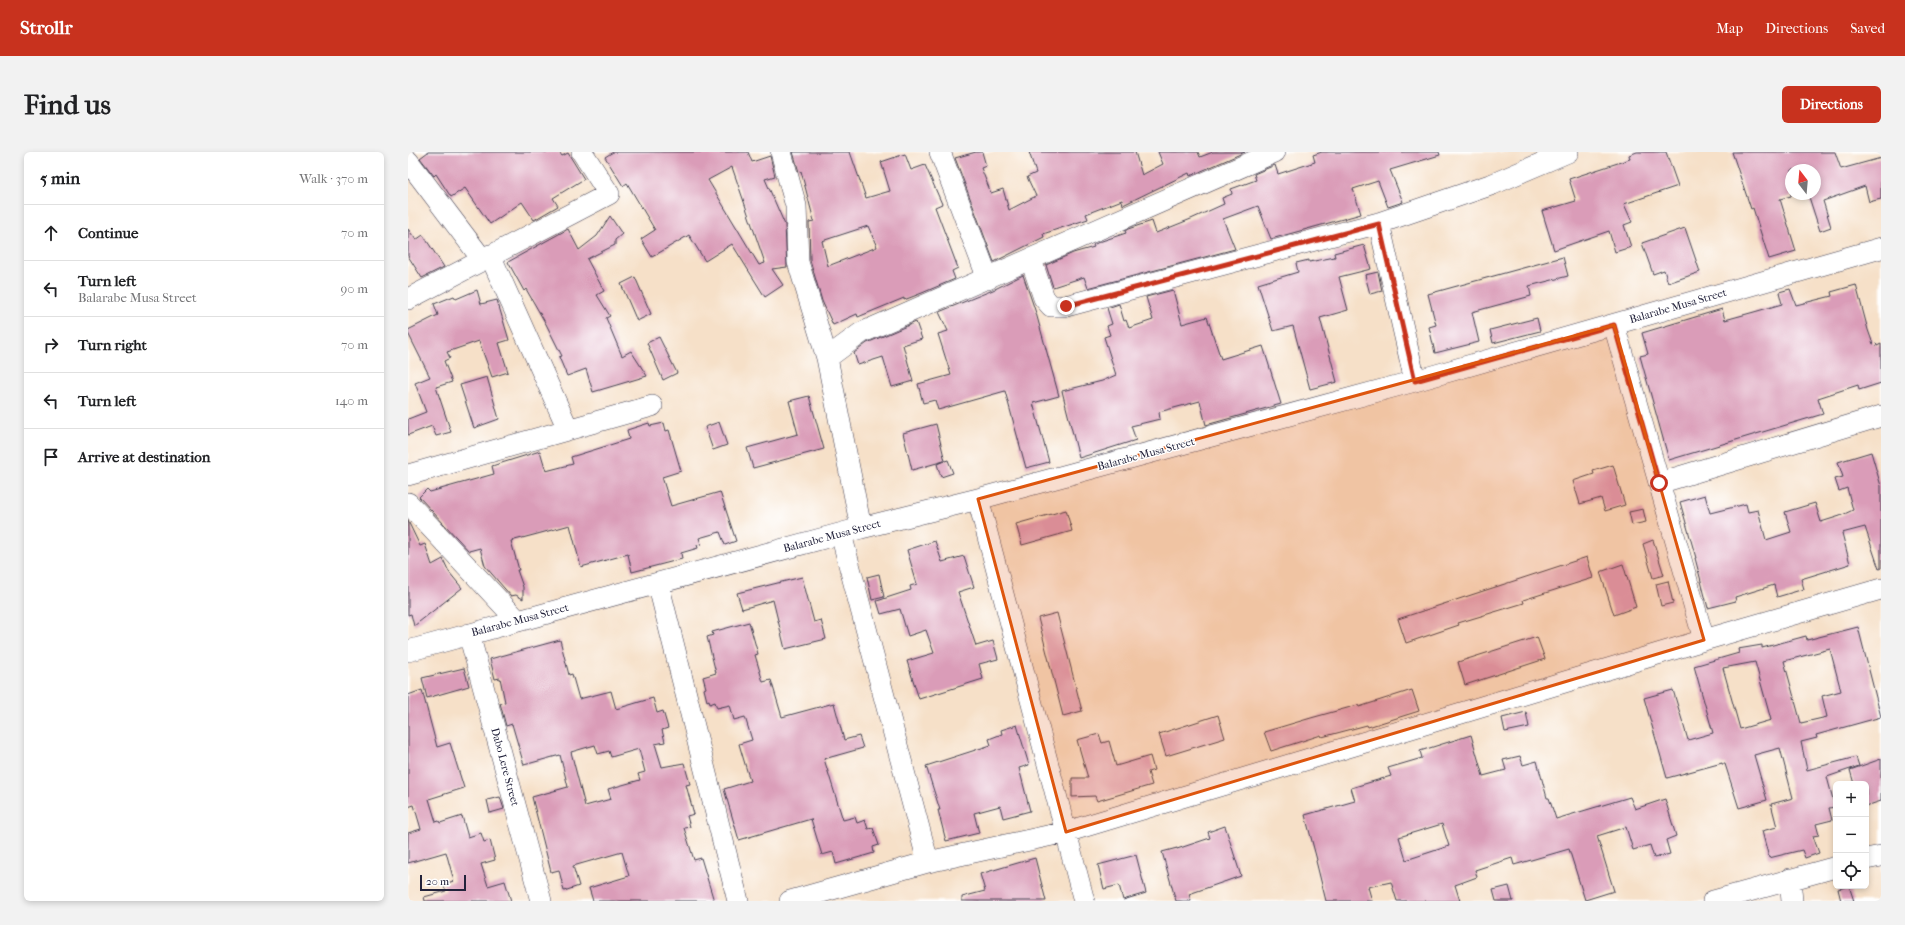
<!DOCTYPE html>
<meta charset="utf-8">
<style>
:root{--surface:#fff;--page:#f2f2f2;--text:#202124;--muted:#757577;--line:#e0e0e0;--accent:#c8321e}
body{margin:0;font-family:"IM FELL French Canon",serif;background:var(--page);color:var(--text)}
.controls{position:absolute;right:12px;bottom:12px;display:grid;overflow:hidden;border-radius:6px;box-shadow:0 2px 6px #0003}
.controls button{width:36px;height:36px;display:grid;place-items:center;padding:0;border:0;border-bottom:1px solid var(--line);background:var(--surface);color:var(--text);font:20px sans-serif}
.compass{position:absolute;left:1377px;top:12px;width:36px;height:36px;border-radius:50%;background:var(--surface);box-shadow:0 2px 6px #0003;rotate:344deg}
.scale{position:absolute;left:12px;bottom:10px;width:46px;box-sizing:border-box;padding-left:4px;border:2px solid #22223b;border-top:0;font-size:11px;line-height:14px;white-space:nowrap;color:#22223b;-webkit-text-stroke:3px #fff;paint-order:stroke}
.stop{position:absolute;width:12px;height:12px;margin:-9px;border:3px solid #c8321e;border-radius:50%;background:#fff}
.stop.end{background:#c8321e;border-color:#fff;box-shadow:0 1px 4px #0008}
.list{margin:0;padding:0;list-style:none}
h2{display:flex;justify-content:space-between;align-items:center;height:52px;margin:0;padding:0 16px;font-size:17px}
h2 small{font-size:13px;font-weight:400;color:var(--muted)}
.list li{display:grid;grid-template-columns:26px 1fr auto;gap:12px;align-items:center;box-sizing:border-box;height:56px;padding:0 16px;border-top:1px solid var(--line)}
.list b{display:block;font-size:15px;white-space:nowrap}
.list p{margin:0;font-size:13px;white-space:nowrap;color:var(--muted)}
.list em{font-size:13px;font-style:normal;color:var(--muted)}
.icon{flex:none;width:22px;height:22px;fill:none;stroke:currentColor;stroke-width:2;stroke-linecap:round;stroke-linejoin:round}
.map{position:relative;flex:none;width:1473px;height:749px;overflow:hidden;border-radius:6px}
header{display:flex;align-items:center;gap:24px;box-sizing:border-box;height:56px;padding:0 20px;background:var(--accent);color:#fff}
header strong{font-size:19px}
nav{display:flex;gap:22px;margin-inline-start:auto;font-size:14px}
.intro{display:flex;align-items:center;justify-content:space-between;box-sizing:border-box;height:96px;padding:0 24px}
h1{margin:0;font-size:28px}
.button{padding:10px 18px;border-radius:6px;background:var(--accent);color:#fff;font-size:14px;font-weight:700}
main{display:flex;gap:24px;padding:0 24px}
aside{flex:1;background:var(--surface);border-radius:6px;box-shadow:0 2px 6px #0003}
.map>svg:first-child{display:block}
.building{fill:#da9cb8;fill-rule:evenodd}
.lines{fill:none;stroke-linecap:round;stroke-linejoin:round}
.minor-casing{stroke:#423e50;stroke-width:22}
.minor{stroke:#fff;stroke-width:21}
.route{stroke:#c8321e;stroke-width:5}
.marked{fill:#de560e;fill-opacity:0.2;stroke:#de560e;stroke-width:3;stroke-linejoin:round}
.labels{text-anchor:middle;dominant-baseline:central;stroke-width:3;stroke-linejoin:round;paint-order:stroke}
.street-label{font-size:11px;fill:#22223b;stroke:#fff}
</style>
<header>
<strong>Strollr</strong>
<nav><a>Map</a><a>Directions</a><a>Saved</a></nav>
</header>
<div class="intro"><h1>Find us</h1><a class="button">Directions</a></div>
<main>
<aside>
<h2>5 min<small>Walk · 370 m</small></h2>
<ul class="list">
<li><svg class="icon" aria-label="ahead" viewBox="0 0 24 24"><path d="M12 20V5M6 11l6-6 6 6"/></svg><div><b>Continue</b></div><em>70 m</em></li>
<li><svg class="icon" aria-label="left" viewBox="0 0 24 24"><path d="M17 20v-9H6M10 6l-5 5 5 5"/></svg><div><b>Turn left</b><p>Balarabe Musa Street</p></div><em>90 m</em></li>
<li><svg class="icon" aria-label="right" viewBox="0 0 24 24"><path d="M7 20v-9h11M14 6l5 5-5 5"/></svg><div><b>Turn right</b></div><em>70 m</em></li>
<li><svg class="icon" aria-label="left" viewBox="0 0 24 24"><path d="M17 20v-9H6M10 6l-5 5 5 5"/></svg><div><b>Turn left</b></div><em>140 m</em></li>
<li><svg class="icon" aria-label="arrive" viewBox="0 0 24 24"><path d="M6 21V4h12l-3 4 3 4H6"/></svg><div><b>Arrive at destination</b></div></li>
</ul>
</aside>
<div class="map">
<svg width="1473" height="749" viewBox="0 0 1473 749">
<rect width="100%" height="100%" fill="#fff"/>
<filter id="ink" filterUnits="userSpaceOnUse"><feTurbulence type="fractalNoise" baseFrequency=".025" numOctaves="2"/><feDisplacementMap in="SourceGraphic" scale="8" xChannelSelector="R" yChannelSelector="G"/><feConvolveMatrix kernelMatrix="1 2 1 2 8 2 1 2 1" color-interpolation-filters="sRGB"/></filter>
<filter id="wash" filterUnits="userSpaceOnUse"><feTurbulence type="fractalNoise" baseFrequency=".012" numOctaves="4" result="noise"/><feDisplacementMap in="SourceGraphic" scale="16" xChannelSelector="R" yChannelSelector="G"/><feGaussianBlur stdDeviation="0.9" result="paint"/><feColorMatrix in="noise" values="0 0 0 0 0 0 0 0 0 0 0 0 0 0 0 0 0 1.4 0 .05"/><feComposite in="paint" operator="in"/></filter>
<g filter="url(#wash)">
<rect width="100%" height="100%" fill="#f6e0c8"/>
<g id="blocks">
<path class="building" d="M 20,0 L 151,0 L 154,4 L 160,1 L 176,27 L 145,46 L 150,54 L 126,68 L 114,50 L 82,72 L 57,36 L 43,45 L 28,22 L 26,24 L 12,6 Z
M 205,0 L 340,0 L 344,10 L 362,4 L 367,24 L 357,27 L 377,73 L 379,115 L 364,117 L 375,133 L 357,145 L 324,92 L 297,109 L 281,83 L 244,105 L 233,87 L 247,78 L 219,31 L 215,34 L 197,5 ZM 324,15 L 357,111 L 351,113 L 300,28 Z
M 385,0 L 442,0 L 458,46 L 482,39 L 473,10 L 497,2 L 503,18 L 517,13 L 534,52 L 527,55 L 550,116 L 544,119 L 547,127 L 514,141 L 496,148 L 496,146 L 450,165 L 449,162 L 425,173 L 414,149 L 402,108 L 401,70 L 406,69 L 393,19 L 391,20 ZM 460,74 L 469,95 L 420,114 L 414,89 Z
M 568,0 L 574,0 L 578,14 L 573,16 L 583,41 L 595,37 L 601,58 L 628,44 L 619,25 L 628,21 L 621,0 L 727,0 L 734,23 L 755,12 L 750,0 L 790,0 L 792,5 L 805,0 L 837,0 L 782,24 L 781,21 L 715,53 L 714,48 L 678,62 L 680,67 L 635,82 L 636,85 L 586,110 L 547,6 Z
M 914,0 L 1031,0 L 1032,3 L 982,18 L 995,50 L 980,55 L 970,29 L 945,37 L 953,62 L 863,87 L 850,54 L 815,67 L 827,97 L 680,136 L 676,125 L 645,135 L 638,113 L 665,101 L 686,95 L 685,93 L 691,90 L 718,81 L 717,79 L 720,77 L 744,69 L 748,81 L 783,67 L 816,52 L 814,46 L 824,42 L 823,37 L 848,28 L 846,22 L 867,13 L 870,22 L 907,10 L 905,3 Z
M 1229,0 L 1258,0 L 1270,34 L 1216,52 L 1224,70 L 1216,73 L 1223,95 L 1207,100 L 1201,79 L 1146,98 L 1134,59 L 1168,49 L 1161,27 L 1222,7 L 1221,3 Z
M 1324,0 L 1427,0 L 1433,17 L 1473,6 L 1473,47 L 1461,50 L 1457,34 L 1415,49 L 1423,75 L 1412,79 L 1400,42 L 1407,42 L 1407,18 L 1383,18 L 1383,44 L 1372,47 L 1388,99 L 1361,107 L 1345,56 L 1343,57 Z
M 202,64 L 214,82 L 207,88 L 207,93 L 179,107 L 196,139 L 189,143 L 202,164 L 198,166 L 214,204 L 223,199 L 239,224 L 185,240 L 178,217 L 159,224 L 151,205 L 154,204 L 138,172 L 118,137 L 116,139 L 100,110 L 160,77 L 171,98 L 189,84 Z
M 1277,76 L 1292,120 L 1260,131 L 1256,118 L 1245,122 L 1234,91 Z
M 0,77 L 8,88 L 15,83 L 36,115 L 14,126 L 0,104 Z
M 956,93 L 963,117 L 931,125 L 940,158 L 912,166 L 929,230 L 902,237 L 885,174 L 865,179 L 850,132 L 890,120 L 888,111 L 901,108 L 901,110 L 927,105 L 926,101 Z
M 1155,105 L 1160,124 L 1121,134 L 1123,144 L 1064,160 L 1071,190 L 1027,201 L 1021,175 L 1028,173 L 1020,142 Z
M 970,120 L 974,139 L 962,142 L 957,123 Z
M 615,123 L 628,161 L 651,244 L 625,251 L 641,310 L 618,316 L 597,239 L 530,258 L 527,248 L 515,251 L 510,232 L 543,223 L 530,182 L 540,179 L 531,160 L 585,138 Z
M 227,125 L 243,162 L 229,169 L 213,132 Z
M 1448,133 L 1460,178 L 1465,192 L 1468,191 L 1469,194 L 1473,192 L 1473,231 L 1451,238 L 1450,233 L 1410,246 L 1415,262 L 1261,308 L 1232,204 L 1240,202 L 1234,181 L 1314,157 L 1317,168 L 1346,160 L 1374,152 L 1371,140 L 1382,137 L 1388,153 L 1424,144 L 1423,140 Z
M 69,138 L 73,152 L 89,148 L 101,188 L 91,191 L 100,220 L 84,225 L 71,189 L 39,200 L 42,206 L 36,209 L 44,230 L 28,235 L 43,280 L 28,284 L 24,274 L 0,283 L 0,267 L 18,260 L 7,231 L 22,225 L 0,181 L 0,178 L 30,163 L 26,152 L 46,144 L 48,147 Z
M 765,138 L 774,172 L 799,165 L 813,207 L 855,194 L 873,252 L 798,273 L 792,249 L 751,260 L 752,267 L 723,274 L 728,288 L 671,306 L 654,239 L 694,229 L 708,223 L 696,185 L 702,183 L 699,174 L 704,172 L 699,156 L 711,152 L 716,169 L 718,168 L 721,176 L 745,168 L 738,145 Z
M 1129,166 L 1132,179 L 1085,191 L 1082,178 Z
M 508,170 L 514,187 L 495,193 L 505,229 L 484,235 L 475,205 L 450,213 L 446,201 L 459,191 Z
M 251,185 L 269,221 L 255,228 L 239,191 Z
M 79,225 L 91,267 L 66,276 L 52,233 Z
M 401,244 L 416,297 L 345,316 L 339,296 L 390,282 L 381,249 Z
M 311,270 L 319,293 L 305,298 L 297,275 Z
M 241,271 L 242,274 L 256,271 L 258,279 L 261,278 L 273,319 L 254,325 L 263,354 L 312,340 L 328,389 L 317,393 L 312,380 L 291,386 L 293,392 L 289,393 L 290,396 L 273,401 L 274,407 L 224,420 L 220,402 L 173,415 L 162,373 L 133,381 L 103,389 L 111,418 L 109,418 L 115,435 L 115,447 L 108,443 L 103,444 L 77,414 L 72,396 L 61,399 L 11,345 L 19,337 L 22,340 L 86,322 L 84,314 L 132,299 L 138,319 L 165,312 L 163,305 L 221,287 L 219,278 Z
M 528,272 L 537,309 L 540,308 L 545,321 L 533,325 L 529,312 L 536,309 L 504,318 L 495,281 Z
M 1463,300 L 1473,334 L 1473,416 L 1471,417 L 1457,375 L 1434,381 L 1442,412 L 1393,427 L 1396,437 L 1369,445 L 1366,433 L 1327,445 L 1328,449 L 1300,456 L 1287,406 L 1288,406 L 1272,350 L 1297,343 L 1302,361 L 1338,352 L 1340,360 L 1350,358 L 1358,388 L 1383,380 L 1377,360 L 1407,351 L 1413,370 L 1432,364 L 1445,358 L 1439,336 L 1431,339 L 1427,327 L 1435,325 L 1430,310 Z
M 1205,313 L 1217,353 L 1197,359 L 1193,346 L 1172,352 L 1165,329 L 1186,322 L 1185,319 Z
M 1235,357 L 1238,370 L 1224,373 L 1221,360 Z
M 658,358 L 664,379 L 614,393 L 608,372 Z
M 0,369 L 12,394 L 17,392 L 24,413 L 35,407 L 41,420 L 54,436 L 6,474 L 3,462 L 0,463 Z
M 1245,388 L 1256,423 L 1245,426 L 1235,392 Z
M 527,389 L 534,410 L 556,404 L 566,435 L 550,440 L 568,494 L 585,489 L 590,507 L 571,512 L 575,527 L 511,547 L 499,509 L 526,501 L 518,478 L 500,484 L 492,457 L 473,462 L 469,449 L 503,438 L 502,434 L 509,432 L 499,398 Z
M 1179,405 L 1185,426 L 1115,448 L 1116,451 L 1050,471 L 1051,473 L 998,491 L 990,467 Z
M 1215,412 L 1228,455 L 1206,463 L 1192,420 Z
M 471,422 L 476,445 L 464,448 L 459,425 Z
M 394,425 L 406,470 L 413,468 L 418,487 L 377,497 L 365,448 L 334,457 L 329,441 Z
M 1260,429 L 1265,451 L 1253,454 L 1248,432 Z
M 649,461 L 674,559 L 655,564 L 630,466 Z
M 341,470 L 350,502 L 347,503 L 355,530 L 363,528 L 374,565 L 426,551 L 436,588 L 451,584 L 455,596 L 416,607 L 435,668 L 447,665 L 449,671 L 457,668 L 460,677 L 465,676 L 471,693 L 465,695 L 466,701 L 428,712 L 425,700 L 414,703 L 403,667 L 331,688 L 316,637 L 342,629 L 331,592 L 344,588 L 337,565 L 326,568 L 322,553 L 309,556 L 307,550 L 302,552 L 301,548 L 299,549 L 296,537 L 298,536 L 295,525 L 308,521 L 299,485 L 305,483 L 304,480 Z
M 1450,475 L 1473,565 L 1408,583 L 1409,586 L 1393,590 L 1399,618 L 1448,605 L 1451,614 L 1419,625 L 1427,655 L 1421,656 L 1424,668 L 1408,672 L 1411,683 L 1405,684 L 1411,701 L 1397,706 L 1394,698 L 1361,706 L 1354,679 L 1369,675 L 1363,652 L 1385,646 L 1372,596 L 1346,603 L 1359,648 L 1331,656 L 1317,612 L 1314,612 L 1314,611 L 1259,626 L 1236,546 L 1265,538 L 1280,588 L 1305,581 L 1286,514 L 1331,501 L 1330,497 L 1354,493 L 1354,496 L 1398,484 L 1399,488 ZM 1422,497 L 1433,539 L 1414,544 L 1419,565 L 1393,571 L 1376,509 ZM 1347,510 L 1363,568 L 1332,577 L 1315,516 Z
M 1129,485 L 1137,507 L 1057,533 L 1050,510 Z
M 152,488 L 161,523 L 164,522 L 171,547 L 203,539 L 208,557 L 245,546 L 249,561 L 255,559 L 260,576 L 254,578 L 257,590 L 247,592 L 254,615 L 276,611 L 282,632 L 278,633 L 286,662 L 279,664 L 282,675 L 276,676 L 286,708 L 293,706 L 306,749 L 185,749 L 181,736 L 221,724 L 214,700 L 165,714 L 171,734 L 156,739 L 151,718 L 143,720 L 124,645 L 160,635 L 152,603 L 116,613 L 104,572 L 98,574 L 92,551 L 97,550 L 92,526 L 87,527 L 82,507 ZM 187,593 L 190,602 L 201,599 L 203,605 L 231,597 L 237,620 L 230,622 L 232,628 L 200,637 L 203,647 L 177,654 L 163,600 Z
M 56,516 L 61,534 L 19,546 L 14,526 Z
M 14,538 L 29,595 L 42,591 L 56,636 L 21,647 L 28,670 L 31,669 L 32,671 L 54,664 L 60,685 L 73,681 L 76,690 L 82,688 L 87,708 L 73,712 L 80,734 L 97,729 L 103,749 L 17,749 L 16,745 L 38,739 L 35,732 L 46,729 L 38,700 L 0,711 L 0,681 L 13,677 L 6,653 L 0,655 L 0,543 Z
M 1004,538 L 1011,559 L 960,575 L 959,573 L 914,585 L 913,583 L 863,599 L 856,580 L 903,566 L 950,553 L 951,555 Z
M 1118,560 L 1121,575 L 1097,580 L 1094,566 Z
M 810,563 L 817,586 L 758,604 L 751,582 Z
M 609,573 L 621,613 L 611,616 L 622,659 L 595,666 L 592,654 L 566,661 L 571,681 L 538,689 L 530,658 L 532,658 L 518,614 L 583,593 L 581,587 L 594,582 L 593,578 Z
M 691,582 L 694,591 L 701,589 L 708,614 L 742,604 L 746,618 L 740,620 L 744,633 L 689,649 L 687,644 L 664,645 L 664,626 L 680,626 L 669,588 Z
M 1063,583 L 1075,624 L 1098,618 L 1095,608 L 1112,604 L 1115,613 L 1129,609 L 1139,646 L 1141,646 L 1148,667 L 1222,645 L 1227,657 L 1257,647 L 1268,684 L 1258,688 L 1262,702 L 1246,706 L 1242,693 L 1225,698 L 1218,675 L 1189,684 L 1206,739 L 1177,748 L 1161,697 L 1106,713 L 1104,706 L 1067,718 L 1069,725 L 1047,733 L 1052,749 L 989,749 L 983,730 L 960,735 L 964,749 L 918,749 L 908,709 L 909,708 L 897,663 L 947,649 L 943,636 L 983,624 L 980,616 L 1014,606 L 1012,599 ZM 1034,672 L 1041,694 L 998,708 L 991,685 Z
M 1473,607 L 1473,649 L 1458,654 L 1458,632 L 1446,632 L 1442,618 Z
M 92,645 L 96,657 L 82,661 L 79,648 Z
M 817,674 L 833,724 L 781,742 L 783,749 L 768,749 L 754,700 L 769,696 L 769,697 L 802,686 L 800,680 Z
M 728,703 L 738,741 L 715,748 L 711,733 L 696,737 L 690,713 Z
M 627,706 L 638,749 L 554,749 L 554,745 L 577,739 L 572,722 Z
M 1101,734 L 1105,749 L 1088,749 L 1085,738 Z
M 1441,734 L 1446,749 L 1433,749 L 1430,737 Z"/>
</g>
</g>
<g filter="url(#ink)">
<use href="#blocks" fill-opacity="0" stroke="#423e50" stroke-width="1"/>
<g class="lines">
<g class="minor-casing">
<path id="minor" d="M 373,0 L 388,54 L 390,110 L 419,206 L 453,376
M 532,0 L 580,127
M 0,9 L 74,107
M 971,71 L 1007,229
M 82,103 L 160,277
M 623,108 L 636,146 L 643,154 L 658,154 L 971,71 L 1085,32 L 1160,0
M 0,147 L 201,42 L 174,0
M 1206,173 L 1296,488
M 419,206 L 453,181 L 867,0
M 0,323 L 244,254
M 1251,331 L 1473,264
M 570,347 L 676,749
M 0,351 L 110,469
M 433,382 L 520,710
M 250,431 L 330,749
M 61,482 L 133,749
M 0,499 L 453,376 L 570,347 L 1007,229 L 1473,96
M 1458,707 L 1473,704
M 1382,727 L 1384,749
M 382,749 L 520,710 L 658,680 L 1296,488 L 1473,437
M 1305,749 L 1428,715"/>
</g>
<use href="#minor" class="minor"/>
</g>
</g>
<g class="lines" filter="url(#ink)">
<path class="route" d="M 658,154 L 971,72 L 1007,229 L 1206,173 L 1251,331"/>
</g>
<path class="marked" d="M 1206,173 L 1296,488 L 658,680 L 570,347 Z"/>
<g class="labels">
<g class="street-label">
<text transform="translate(1270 154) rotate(-16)">Balarabe Musa Street</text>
<text transform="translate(738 302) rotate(-15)">Balarabe Musa Street</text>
<text transform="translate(424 384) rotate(-15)">Balarabe Musa Street</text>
<text transform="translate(112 468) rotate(-15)">Balarabe Musa Street</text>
<text transform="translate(97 615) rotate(75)">Dabo Lere Street</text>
</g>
</g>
</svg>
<div class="controls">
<button>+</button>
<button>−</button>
<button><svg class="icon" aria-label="locate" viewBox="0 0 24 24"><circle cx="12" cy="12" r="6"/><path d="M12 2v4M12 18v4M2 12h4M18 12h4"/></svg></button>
</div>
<svg class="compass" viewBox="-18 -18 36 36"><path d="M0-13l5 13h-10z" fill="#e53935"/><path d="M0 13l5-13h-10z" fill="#757577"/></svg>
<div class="scale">20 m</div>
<div class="stop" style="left:1251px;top:331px"></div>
<div class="stop end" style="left:658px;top:154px"></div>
</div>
</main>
